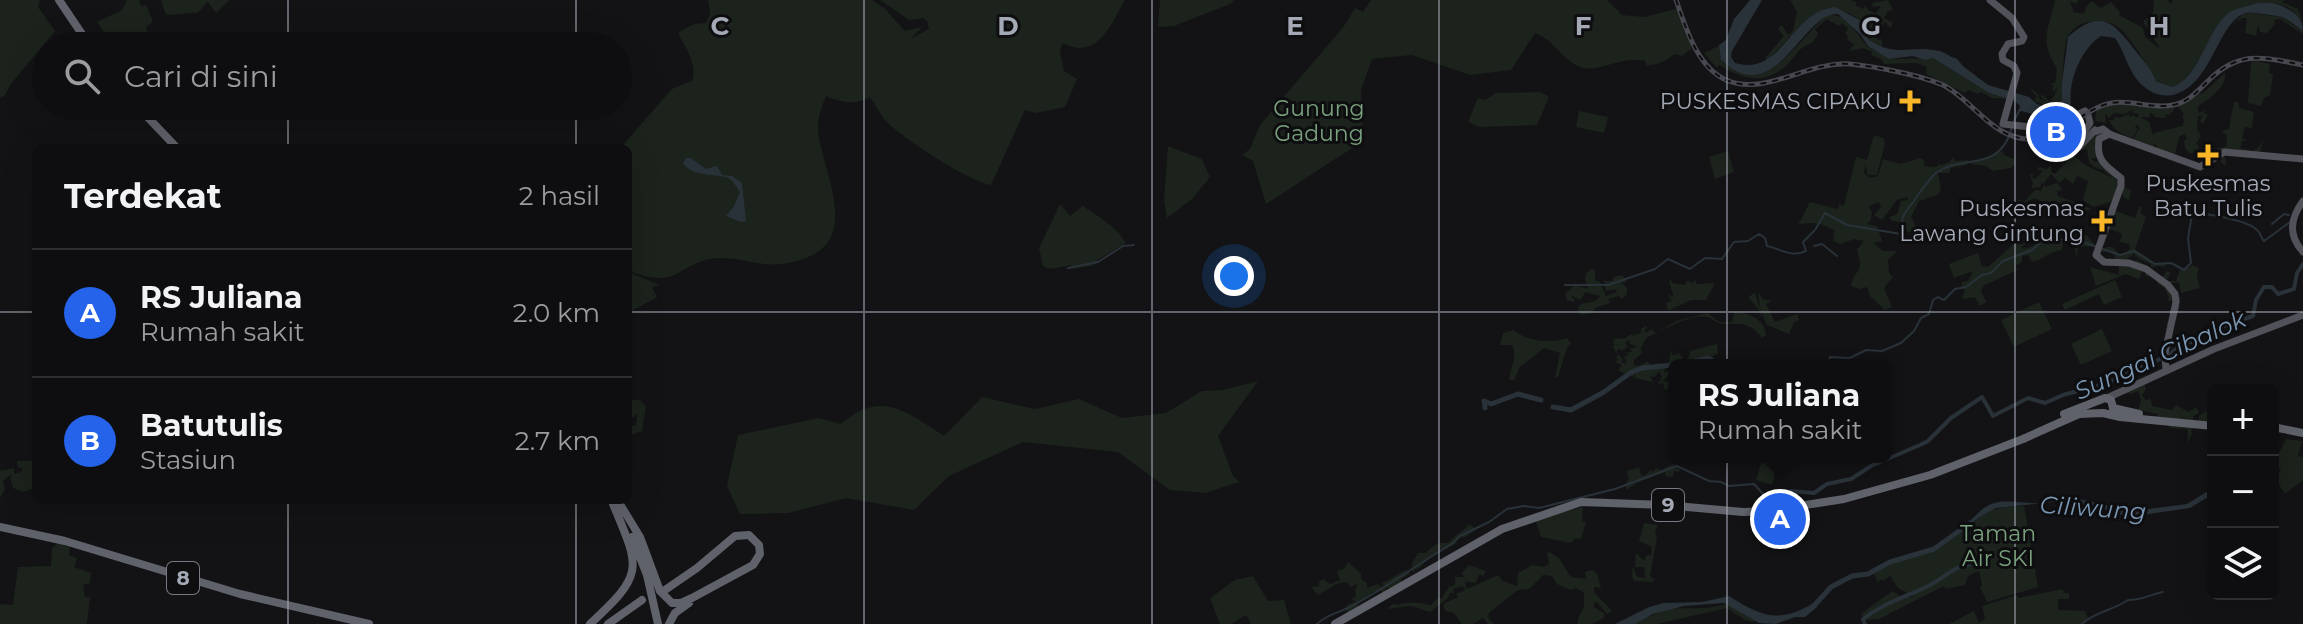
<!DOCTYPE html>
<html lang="id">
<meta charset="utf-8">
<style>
:root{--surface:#0e0e10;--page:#171719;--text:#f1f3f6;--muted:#9b9c9f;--line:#2e2e30;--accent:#2563eb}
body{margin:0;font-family:Montserrat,sans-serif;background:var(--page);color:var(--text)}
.controls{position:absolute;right:24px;bottom:24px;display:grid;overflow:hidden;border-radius:12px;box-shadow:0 8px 32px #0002}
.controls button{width:72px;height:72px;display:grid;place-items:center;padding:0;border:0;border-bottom:2px solid var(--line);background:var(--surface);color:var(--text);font:40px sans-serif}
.you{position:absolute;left:1234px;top:276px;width:28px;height:28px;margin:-20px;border:6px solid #fff;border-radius:50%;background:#1a73e8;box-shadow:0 0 0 12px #1a73e833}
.badge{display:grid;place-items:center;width:52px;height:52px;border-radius:50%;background:var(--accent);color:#fff;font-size:26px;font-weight:700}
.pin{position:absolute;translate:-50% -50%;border:4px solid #fff;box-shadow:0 2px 8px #0006}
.popup{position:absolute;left:1668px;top:359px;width:224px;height:104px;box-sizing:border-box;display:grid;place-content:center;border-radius:12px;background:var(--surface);filter:drop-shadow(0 2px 6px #0005);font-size:26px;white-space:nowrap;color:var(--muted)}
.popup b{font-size:30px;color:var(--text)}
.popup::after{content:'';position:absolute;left:50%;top:100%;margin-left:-16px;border:16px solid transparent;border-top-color:var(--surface)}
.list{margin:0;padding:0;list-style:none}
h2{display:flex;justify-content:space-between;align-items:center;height:104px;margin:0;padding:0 32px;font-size:34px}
h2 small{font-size:26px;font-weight:400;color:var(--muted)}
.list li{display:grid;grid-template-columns:52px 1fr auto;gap:24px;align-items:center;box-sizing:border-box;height:128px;padding:0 32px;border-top:2px solid var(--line)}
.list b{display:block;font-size:30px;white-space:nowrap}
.list p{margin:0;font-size:26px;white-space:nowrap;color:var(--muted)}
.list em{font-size:26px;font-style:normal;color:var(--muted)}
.icon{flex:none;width:44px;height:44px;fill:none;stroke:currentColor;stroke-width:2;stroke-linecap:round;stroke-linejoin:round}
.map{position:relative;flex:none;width:2303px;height:624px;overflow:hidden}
.search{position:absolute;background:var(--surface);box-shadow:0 8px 32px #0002;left:32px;top:32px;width:600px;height:88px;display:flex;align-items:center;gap:20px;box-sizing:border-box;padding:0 28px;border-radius:44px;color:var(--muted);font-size:30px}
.panel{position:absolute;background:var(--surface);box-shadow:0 8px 32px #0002;left:32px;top:144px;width:600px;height:360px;border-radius:12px}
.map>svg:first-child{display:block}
.green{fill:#1b231c}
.water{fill:#293139}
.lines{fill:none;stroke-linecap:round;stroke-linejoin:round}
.stream{stroke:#293139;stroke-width:2}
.canal{stroke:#293139;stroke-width:4}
.river{stroke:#293139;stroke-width:5}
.major{stroke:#505159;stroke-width:7}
.highway{stroke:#60626b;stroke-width:8}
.rail-casing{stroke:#47484f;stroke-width:5}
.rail{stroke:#0e0e10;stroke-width:2;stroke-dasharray:6;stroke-linecap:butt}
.grid{fill:none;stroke:#a4a9b6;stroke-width:2;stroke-opacity:0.55}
.poi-dot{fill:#f8b628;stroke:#0e0e10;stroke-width:3}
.labels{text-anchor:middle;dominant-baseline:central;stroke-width:6;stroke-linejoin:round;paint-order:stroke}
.shield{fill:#0e0e10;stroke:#777a84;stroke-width:2}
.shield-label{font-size:20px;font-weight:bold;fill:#a4a9b6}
.poi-label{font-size:22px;fill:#a4a9b6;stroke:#0e0e10;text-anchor:end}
.park-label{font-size:22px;fill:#7aa17d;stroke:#0e0e10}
.water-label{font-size:24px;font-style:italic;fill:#7996b2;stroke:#0e0e10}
.grid-label{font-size:26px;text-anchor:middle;font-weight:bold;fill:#a4a9b6;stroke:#0e0e10;stroke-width:6;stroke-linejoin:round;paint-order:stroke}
</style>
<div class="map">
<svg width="2303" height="624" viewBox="0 0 2303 624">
<rect width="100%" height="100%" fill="#131315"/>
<path class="green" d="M 0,0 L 40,0 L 38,7 L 55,31 L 11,84 L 5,95 L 0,98 Z
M 127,0 L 139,0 L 141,6 L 146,5 L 153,22 L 146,27 L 147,34 L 122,39 L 114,46 L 97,22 L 122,10 Z
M 161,0 L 229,0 L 216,13 L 208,2 L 197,13 L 166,15 Z
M 708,0 L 872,0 L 885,9 L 905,31 L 922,27 L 910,39 L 929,29 L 927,21 L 923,18 L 909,20 L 880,0 L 1125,0 C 1114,18 1101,54 1073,47 C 1069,46 1066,44 1062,43 L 1060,53 L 1064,71 L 1077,79 L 1065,107 L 1036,113 L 1025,110 L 991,185 C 968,181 900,137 884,119 C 879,112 875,104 870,97 C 856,105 841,103 826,96 C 820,110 816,123 819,138 C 829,189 865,253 781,264 C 760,267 741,257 721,258 C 678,259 681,293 628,270 L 628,148 L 620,148 L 672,89 L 692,81 C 698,64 685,47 678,33 L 694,24 L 706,23 L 710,14 Z
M 1160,0 L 1234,0 L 1230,4 L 1174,26 L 1158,27 Z
M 1371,0 L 1607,0 L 1622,15 L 1644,17 L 1680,8 L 1694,47 L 1682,56 L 1675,54 C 1666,60 1657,66 1646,65 L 1646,61 C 1623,55 1596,74 1580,67 C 1562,60 1554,40 1535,33 L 1511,70 L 1470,75 L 1412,55 L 1372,59 L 1361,90 L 1363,141 L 1266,204 L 1253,161 L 1242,155 L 1250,149 L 1260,125 L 1344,26 L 1355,8 L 1363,12 Z
M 1790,0 L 1850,0 L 1856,2 L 1856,6 L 1864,9 L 1865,5 L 1868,10 L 1876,13 L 1881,6 L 1873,7 L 1872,3 L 1888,0 L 1893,10 L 1888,11 L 1884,18 L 1893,23 L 1890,28 L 1885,22 L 1881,28 L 1875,28 L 1874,35 L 1878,40 L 1882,39 L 1882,48 L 1868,39 L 1866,24 L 1849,13 L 1827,8 C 1798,22 1790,40 1767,60 L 1765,58 L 1784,36 L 1778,29 L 1782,25 L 1788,35 L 1793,31 L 1797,12 Z
M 2055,0 L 2079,0 L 2076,4 L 2070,1 L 2074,12 L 2084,14 L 2086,7 L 2091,1 L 2101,8 L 2111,2 L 2120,12 L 2119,15 L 2143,28 L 2145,37 L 2161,50 L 2143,22 L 2153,12 L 2154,0 L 2168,0 L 2170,4 L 2174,0 L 2285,0 L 2282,2 L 2298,9 L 2303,22 C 2300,19 2298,16 2295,13 C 2284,1 2263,1 2249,5 C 2241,7 2232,10 2226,15 C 2206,34 2198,79 2172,87 L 2155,80 C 2151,69 2129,36 2119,28 C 2104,16 2078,19 2068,36 C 2063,46 2062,87 2062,100 L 2050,107 L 2034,101 L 2037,96 L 2031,91 L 2032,89 L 2039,95 L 2038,98 L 2046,101 L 2041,97 L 2042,94 L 2050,102 L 2057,91 L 2056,87 L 2055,92 L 2052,89 L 2054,86 L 2050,84 L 2055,83 L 2057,69 C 2039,38 2048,33 2055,0 Z
M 2251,13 L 2281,17 L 2303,31 L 2303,34 L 2280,19 L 2274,20 L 2275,24 L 2267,33 L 2260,32 L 2258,25 L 2256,36 L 2245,33 L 2247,18 L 2242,18 L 2231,26 L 2243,14 Z
M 1829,14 L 1845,18 L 1867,46 L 1891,59 L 1933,58 L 1989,93 L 2009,99 L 1992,98 L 1981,92 L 1978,94 L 1968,90 L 1965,93 L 1926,74 L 1927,67 L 1917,63 L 1884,64 L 1881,59 L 1871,55 L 1872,52 L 1864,48 L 1849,51 L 1854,45 L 1847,39 L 1848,36 L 1845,34 L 1848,28 L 1842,23 L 1839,26 L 1827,19 L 1815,29 L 1818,34 L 1812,43 C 1799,47 1798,53 1789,63 C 1766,86 1744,80 1719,65 L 1717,68 L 1704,53 L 1719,46 L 1722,62 C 1770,99 1796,39 1829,14 Z
M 2256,61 L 2270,64 L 2269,73 L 2273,74 L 2270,95 L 2264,98 L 2261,106 L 2248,103 L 2251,62 Z
M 2225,73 C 2226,90 2208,98 2197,108 L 2199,113 L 2205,110 L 2204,114 L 2208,114 L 2204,123 L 2200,122 L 2202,115 L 2198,116 L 2197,129 L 2201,136 L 2196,144 L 2199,146 L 2197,154 L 2196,151 L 2190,154 L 2185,148 L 2184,141 L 2187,138 L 2184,134 L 2179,137 L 2175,155 L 2158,150 L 2155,143 L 2154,147 L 2133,139 L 2140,128 L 2137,124 L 2135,128 L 2138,129 L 2132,138 C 2123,135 2113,130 2109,120 L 2114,120 L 2114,116 L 2115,119 L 2117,116 L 2119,118 L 2129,114 L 2130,117 L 2133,115 L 2137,118 L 2139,114 L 2131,112 L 2134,109 L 2125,114 L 2114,113 L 2109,118 L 2105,113 L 2106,123 L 2095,121 L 2096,110 C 2100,108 2102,105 2106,103 C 2124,96 2145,105 2161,106 L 2164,110 L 2166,107 L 2175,108 L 2170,115 L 2164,114 L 2167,116 L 2165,118 L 2155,117 L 2151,112 L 2149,117 L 2140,117 L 2149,122 L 2155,140 L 2154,133 L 2182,126 L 2184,121 L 2182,116 L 2184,114 L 2177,106 L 2178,104 L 2199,93 L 2202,94 Z
M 1541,92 L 1549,97 L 1537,125 L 1480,127 L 1468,122 L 1478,98 L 1485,100 L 1496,93 Z
M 2234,101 L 2239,103 L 2239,108 L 2254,112 L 2252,128 L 2245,127 L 2242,138 L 2247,140 L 2242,141 L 2240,148 L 2253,151 L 2259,147 L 2263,140 C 2260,166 2242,156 2224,154 L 2226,162 L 2225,166 L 2217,158 L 2214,164 L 2212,153 L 2216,155 L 2219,151 L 2217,148 L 2226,147 L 2227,136 L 2221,131 L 2229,129 Z
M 1579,111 L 1608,117 L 1604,133 L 1576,127 Z
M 2103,125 L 2116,133 L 2116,140 L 2113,141 L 2113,136 L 2095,141 L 2094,145 L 2099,149 L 2098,157 L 2091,159 L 2095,162 L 2098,161 C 2104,168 2122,187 2131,190 L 2129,200 L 2124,198 L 2121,193 L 2120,199 L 2093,207 L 2083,200 L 2088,181 L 2077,176 L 2073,184 L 2065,178 L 2059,183 L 2051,174 L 2044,183 L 2045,187 L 2057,183 L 2063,190 L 2057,191 L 2058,196 L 2092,209 L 2072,215 L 2034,198 L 2026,202 L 2024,209 L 2027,210 L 2025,214 L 2019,212 L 2019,206 L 2016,203 L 2019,199 L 2024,202 L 2035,190 L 2041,191 L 2044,185 L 2042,182 L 2040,187 L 2031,188 L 2033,184 L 2030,175 L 2034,173 L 2032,178 L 2035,179 L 2043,171 L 2038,170 L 2038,167 L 2047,169 L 2049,166 L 2051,167 L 2051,172 L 2055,174 L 2066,162 L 2064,153 L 2071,153 L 2085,165 L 2113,178 L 2102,169 L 2098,169 L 2089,163 L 2087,149 L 2079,151 L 2089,137 L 2095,136 L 2097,128 Z
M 1874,135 L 1883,138 L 1885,143 L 1877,175 L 1868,175 L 1865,165 L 1864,173 L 1870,178 L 1878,176 L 1883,159 L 1901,164 L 1920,158 L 1924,160 L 1924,166 L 1937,167 L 1939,164 L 1942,165 L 1950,162 L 1953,157 L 1955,161 L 1969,160 L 1967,165 L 1951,168 L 1949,173 L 1938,173 L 1941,190 L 1937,195 L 1919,201 L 1911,217 L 1917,228 L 1915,233 L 1906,231 L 1900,222 L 1892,221 L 1889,217 L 1897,214 L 1901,201 L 1908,200 L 1907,197 L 1897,200 L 1882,220 L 1874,215 L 1881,207 L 1879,202 L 1868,207 L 1872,211 L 1871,220 L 1867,224 L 1877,226 L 1882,241 L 1873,243 L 1883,251 L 1897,251 L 1888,260 L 1889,273 L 1893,277 L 1884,288 L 1892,307 L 1885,310 L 1870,296 L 1867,287 L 1860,289 L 1851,286 C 1854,268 1865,275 1857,250 L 1864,241 L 1854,239 L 1841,244 L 1833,241 L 1834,230 C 1821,223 1812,221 1798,225 L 1810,202 L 1838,209 L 1839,204 L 1844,206 L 1856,157 L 1867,160 Z
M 1168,146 L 1202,159 L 1210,177 L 1192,199 L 1167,218 L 1164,201 Z
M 1728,151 L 1734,172 L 1715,179 L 1709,157 Z
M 2003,151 L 2004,155 L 2014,159 L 2016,163 L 2011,168 L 1993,171 L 1986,166 L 1971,164 L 1972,162 Z
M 1060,204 L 1070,216 L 1083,206 C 1100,218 1114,224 1126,243 L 1097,260 L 1098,262 L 1092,266 L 1071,269 L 1068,269 L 1072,265 L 1050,269 L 1043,266 L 1039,248 Z
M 2139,207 L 2142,207 L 2140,213 L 2146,217 L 2135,249 L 2156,264 L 2168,263 L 2164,267 L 2158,266 L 2151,268 L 2149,277 L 2144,275 L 2147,271 L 2143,270 L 2139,279 L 2125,274 L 2096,286 L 2090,267 L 2119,275 L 2119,266 L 2103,265 L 2138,264 L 2135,261 L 2137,260 L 2151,268 L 2151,264 L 2139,259 L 2134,254 L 2125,260 L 2116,259 L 2111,251 L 2101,252 L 2102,257 L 2096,260 L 2094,258 L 2101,248 L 2104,250 L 2106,247 L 2113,247 L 2121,256 L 2130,249 L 2129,244 L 2120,242 L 2122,234 L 2110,229 L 2104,244 L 2098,238 L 2104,224 L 2102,222 L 2106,221 L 2113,210 L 2135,218 Z
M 2048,235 L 2044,243 L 2055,238 L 2068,239 L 2071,236 L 2086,235 L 2096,246 L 2078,247 L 2077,257 L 2074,244 L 2063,243 L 2062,250 C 2050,251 2044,259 2032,262 L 2028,255 L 2022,256 L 2022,262 L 2015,266 L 2017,270 L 1983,286 L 1981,291 L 1986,302 L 1980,306 L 1975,297 L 1962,299 L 1965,290 L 1961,289 L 1962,282 L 1968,281 L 1973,271 L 1954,278 L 1949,264 L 1978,253 L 1982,266 L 1988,267 L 2015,243 L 2022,244 L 2029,239 L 2029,242 L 2021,247 L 2024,249 L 2033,246 Z
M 2192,265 L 2199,268 L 2197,276 L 2200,288 L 2181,293 L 2179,282 L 2172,283 L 2170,285 L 2176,297 L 2181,297 L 2178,305 L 2180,306 L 2176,320 L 2165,326 L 2171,316 L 2169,312 L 2172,311 L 2172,300 L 2167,301 L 2169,298 L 2165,289 L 2157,283 L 2167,271 L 2171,273 L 2165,281 L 2176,281 L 2180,270 L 2185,270 L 2187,266 L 2190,268 Z
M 1591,269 L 1595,270 L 1595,280 L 1600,282 L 1606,296 L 1617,292 L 1616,289 L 1606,291 L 1603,278 L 1605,281 L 1613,281 L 1613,277 L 1622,275 L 1627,282 L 1622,283 L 1627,288 L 1627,294 L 1622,299 L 1619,296 L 1608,299 L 1610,303 L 1595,308 L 1593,313 L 1580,315 L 1578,308 L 1581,304 L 1595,301 L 1600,296 L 1585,292 L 1581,300 L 1570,295 L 1575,300 L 1573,302 L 1567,300 L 1565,294 L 1575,285 L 1588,289 C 1586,283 1582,274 1591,269 Z
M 628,272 L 660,285 L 652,287 L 657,297 L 628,313 Z
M 1671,278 L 1672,283 L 1684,285 L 1688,280 L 1691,283 L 1696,280 L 1696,284 L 1715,283 L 1706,300 L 1691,300 L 1668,311 L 1666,303 L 1672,301 L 1668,295 L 1674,297 L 1669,282 Z
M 2115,280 L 2122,297 L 2104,305 L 2099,294 L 2065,310 L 2062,304 Z
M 1758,292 L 1763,299 L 1772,301 L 1766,304 L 1775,322 L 1797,314 L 1799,320 L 1794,322 L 1789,334 L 1767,325 L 1761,312 L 1761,318 L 1759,310 L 1748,297 L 1755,293 L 1761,312 Z
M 2039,302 L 2052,329 L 2014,347 L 2001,320 Z
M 1735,311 C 1750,314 1765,319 1766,335 L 1762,338 C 1752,323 1740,323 1724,324 C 1716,324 1714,319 1707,317 C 1691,313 1661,331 1646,338 L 1640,350 L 1643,352 L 1634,360 L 1634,365 L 1639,366 L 1648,361 L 1651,367 L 1659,363 L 1666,364 L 1664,373 L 1669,370 L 1673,372 L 1662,381 L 1672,382 L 1668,390 L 1664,388 L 1663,383 L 1658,384 L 1662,377 L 1659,371 L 1655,377 L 1650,376 L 1653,382 L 1635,378 L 1635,373 L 1633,377 L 1630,375 L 1626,377 L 1626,374 L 1618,370 L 1622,365 L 1615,362 L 1618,360 L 1616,356 L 1619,355 L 1623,360 L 1621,362 L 1626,364 L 1626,359 L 1623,358 L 1630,354 L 1623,353 L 1632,352 L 1630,349 L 1637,347 L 1629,343 L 1630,340 L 1625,343 L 1628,346 L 1624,350 L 1618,349 L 1616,354 L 1613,345 L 1620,345 L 1613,344 L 1614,339 L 1625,338 L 1633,333 L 1632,336 L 1641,333 L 1641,329 L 1646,326 L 1647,328 L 1644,330 L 1647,333 L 1651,329 L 1656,333 L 1676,321 L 1708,313 L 1719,322 L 1732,322 Z
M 2102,329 L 2112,351 L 2081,365 L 2071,344 Z
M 1514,330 C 1524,341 1553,344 1567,338 L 1571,343 C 1564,351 1562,367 1558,377 L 1555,378 L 1560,353 L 1544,348 L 1520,367 L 1514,380 L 1509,380 C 1510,369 1518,356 1512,345 L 1500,345 L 1503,333 Z
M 1717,344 L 1718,353 L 1710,358 L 1725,365 L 1700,362 L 1674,365 L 1674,368 L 1668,366 L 1671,350 L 1673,356 L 1679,353 L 1685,361 L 1690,355 L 1690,351 Z
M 2138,379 L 2143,382 L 2146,389 L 2142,395 L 2146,400 L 2151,399 L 2152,406 L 2172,410 L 2176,405 L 2189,412 L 2196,407 L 2199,413 L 2193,416 L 2193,420 L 2198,421 L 2200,415 L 2213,407 L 2213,418 L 2191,430 L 2192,433 L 2188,443 L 2188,429 L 2170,428 L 2167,423 L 2156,417 L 2158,414 L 2138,410 L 2141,400 L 2138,391 L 2131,394 L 2125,392 Z
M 1258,381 L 1218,436 L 1233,476 L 1239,482 L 1205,493 L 1170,490 L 1118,452 L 1023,442 L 949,476 L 914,510 L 846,498 L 788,513 L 740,514 L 727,486 L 738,435 L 819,418 L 841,424 C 882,389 906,412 944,436 L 982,397 L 1035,409 L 1079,399 L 1122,418 L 1166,413 L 1202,391 L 1223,390 Z
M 630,400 L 640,400 L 646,406 L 642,431 L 628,436 L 628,425 L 636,426 L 637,413 L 634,417 L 630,417 L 628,412 Z
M 2286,439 L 2302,441 L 2298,456 L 2303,457 L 2303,480 L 2285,494 L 2276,480 L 2281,470 L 2273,465 Z
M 36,455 L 36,487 L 24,492 L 13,488 L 10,478 L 12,474 L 3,481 L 5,489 L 0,498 L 0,471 L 14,468 L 14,474 L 21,472 L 23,468 L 18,468 L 17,461 L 31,461 Z
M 1763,457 L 1779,458 L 1772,485 L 1756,480 Z
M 1673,464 L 1680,469 L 1679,472 L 1673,471 L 1674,474 L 1671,477 L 1666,476 L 1665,472 L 1639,482 L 1626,490 L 1626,483 L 1629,478 L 1626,471 L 1639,467 L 1641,475 L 1644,476 L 1651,470 L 1653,472 L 1656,468 L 1661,470 Z
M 2024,506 L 2038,587 L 1987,602 L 1980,587 L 1982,585 L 1979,571 L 1968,576 L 1965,585 L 1945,589 L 1944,586 L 1879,619 L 1865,620 L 1861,614 L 1892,591 L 1901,596 L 1914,597 L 1898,588 L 1890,576 L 1883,581 L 1880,579 L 1878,583 L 1873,572 C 1880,570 1884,566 1890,563 C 1908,554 1928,556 1944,543 C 1954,537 1958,527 1970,526 C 1986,508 2001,507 2024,506 Z
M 1583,507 L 1582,521 L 1586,522 L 1581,539 L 1575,538 L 1571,543 L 1541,537 L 1535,519 Z
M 1644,523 L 1658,525 L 1655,533 L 1657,538 L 1650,575 L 1652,578 L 1656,579 L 1652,582 L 1634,581 L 1632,577 L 1633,566 L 1637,577 L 1645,578 L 1644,567 L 1635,567 L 1636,553 L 1644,561 L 1646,556 L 1651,555 L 1652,547 L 1639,541 Z
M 1470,524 L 1476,530 L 1463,538 L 1460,536 L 1455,544 L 1426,560 L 1421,567 L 1414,570 L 1416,573 L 1412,571 L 1412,563 L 1418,553 L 1425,553 L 1438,543 L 1447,543 C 1455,536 1463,531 1470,524 Z
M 58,543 L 70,544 L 69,555 L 77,558 L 74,567 L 91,573 L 90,583 L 83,585 L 85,597 L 90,597 L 87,624 L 0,624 L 0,604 L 13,605 L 18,567 L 51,566 L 52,548 Z
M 1547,551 L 1559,558 L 1571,577 L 1586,579 L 1585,572 L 1592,570 L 1597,574 L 1601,588 L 1594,587 L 1594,592 L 1612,611 L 1607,614 L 1597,602 L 1594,603 L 1594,607 L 1604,613 L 1604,618 L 1592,624 L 1578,624 L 1578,619 L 1584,607 L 1584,593 L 1576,588 L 1571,590 L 1557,584 L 1552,576 L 1543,575 L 1529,589 L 1518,590 L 1489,613 L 1488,618 L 1494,624 L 1488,624 L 1483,618 L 1473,624 L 1462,624 L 1454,613 L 1445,611 L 1443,604 L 1458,597 L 1456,594 L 1465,590 L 1463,586 L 1453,589 L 1454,593 L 1450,593 L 1447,599 L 1430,612 L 1411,606 L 1387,609 L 1394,603 L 1396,605 C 1407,601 1423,603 1431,605 L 1439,597 L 1441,599 L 1449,587 L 1455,585 L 1455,577 L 1464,577 L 1462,573 L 1469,565 L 1486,571 L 1483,576 L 1479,574 L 1476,583 L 1465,582 L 1467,589 L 1498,575 L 1503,581 L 1517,586 L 1518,573 L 1532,565 L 1544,567 L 1549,564 Z
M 1348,562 L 1361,574 L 1361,579 L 1367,583 L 1367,588 L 1378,584 L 1384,589 L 1382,583 C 1391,580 1396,574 1406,570 L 1410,574 L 1401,579 L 1402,581 L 1393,588 L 1386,588 L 1384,594 L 1380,590 L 1373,592 L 1357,603 L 1358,606 L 1348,613 L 1345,606 L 1356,601 L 1351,600 L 1356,596 L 1355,590 L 1358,584 L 1350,587 L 1347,582 L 1336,584 L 1318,595 L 1311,587 L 1319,586 L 1319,582 L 1323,579 L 1330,584 L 1340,580 L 1337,571 L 1344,569 Z
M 1253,576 L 1268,601 L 1284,600 L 1291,624 L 1251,624 L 1246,615 L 1231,624 L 1220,624 L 1210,598 L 1235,580 Z
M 2063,589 L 2064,593 L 2069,593 L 2069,599 L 2058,599 L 2058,610 L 2085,611 L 2088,618 L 2082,624 L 1949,624 L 1974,611 L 1979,623 L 1985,619 L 1982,606 L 2017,595 L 2018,598 Z
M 1728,603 L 1758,618 L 1754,622 L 1745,620 L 1727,608 L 1657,624 L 1632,624 L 1644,616 C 1654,618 1658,611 1669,609 C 1689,607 1709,611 1728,603 Z"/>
<path class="water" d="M 1750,0 L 1762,0 L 1732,51 L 1731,57 L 1735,63 C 1783,77 1790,11 1835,7 L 1865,23 L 1868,39 C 1896,59 1909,44 1939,51 C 1946,52 1948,57 1956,58 L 1964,67 L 1988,85 L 2029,97 L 2037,104 L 2050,108 L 2062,100 L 2062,83 L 2068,37 C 2099,9 2112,20 2134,49 C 2142,59 2151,68 2156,81 L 2172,87 C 2199,79 2206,32 2227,14 C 2233,9 2243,7 2250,5 C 2263,1 2275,2 2286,8 C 2296,13 2303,19 2303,31 C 2297,27 2289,20 2282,17 C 2278,16 2250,12 2246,13 C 2218,21 2213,82 2176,94 C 2164,98 2152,94 2142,85 C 2128,72 2126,54 2115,38 L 2101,36 C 2081,49 2068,81 2071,104 C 2047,137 2044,113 2019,111 L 2020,106 L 2015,101 L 1989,93 L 1933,58 L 1925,60 L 1913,56 L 1889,59 L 1868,46 L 1860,34 L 1838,14 C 1802,12 1776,112 1721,60 L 1719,45 L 1726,40 L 1734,19 Z
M 691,158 L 706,169 L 717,166 L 722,175 L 732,176 L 742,183 L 746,221 L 741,222 L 726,216 L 734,206 L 740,192 C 736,187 733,179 726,177 C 712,174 691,176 683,163 L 686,158 Z
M 2213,488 L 2213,494 L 2190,508 L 2128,517 L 2101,508 L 2052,502 L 1996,508 L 1978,518 L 1966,529 L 1964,524 C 1972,521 1977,513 1984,508 C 2001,496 2023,505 2042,503 L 2045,498 L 2079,499 L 2133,511 L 2187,504 Z
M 1729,596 C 1762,617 1780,624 1815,602 L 1817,607 L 1805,617 L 1795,617 L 1776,624 L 1759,623 L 1724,603 L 1684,606 L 1653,614 L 1635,624 L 1615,624 L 1649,607 L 1664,603 L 1702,602 Z"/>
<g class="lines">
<path class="stream" d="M 2014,121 L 2020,109
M 2272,224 L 2284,214 L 2289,215
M 1814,246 L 1822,244 L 1837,256
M 1068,268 L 1098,262 L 1123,246 L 1134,245
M 1565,285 L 1608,285 L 1655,269 L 1668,259 L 1690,269 L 1705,258 L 1722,259 L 1734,242 L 1748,241 L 1759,234 L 1765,238 L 1767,246 C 1781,249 1791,258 1806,251 L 1803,242 L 1815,230 L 1825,213 L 1847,225 L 1901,234 L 1906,227 L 1902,221 C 1903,212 1909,208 1914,201 C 1918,194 1932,176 1937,172 C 1965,154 2000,173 2012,127
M 1828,365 L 1830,357 L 1850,358 L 1866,350 L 1882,351 L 1901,343 L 1914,331 L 1921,318 L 1929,314 L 1933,300 L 1938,297 L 1944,300 L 1955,289 L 1966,287 L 1982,275 L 1991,273 L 2003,261 L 2032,250 L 2043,240 L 2074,239 L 2120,255 L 2134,251 L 2155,264 L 2171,263 L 2184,270 L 2191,263 L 2188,238 L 2192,214 C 2206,213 2249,220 2258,231 C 2261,234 2261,238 2264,241 L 2290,222
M 1317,624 C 1327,614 1338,613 1350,607 C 1386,588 1418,564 1453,543 L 1460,536 L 1489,522 L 1507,509 L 1524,506 L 1539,508 L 1615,489 L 1677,466 L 1709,481 L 1721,482 L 1729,486 L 1754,484 L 1763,494 L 1764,503 L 1772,503 L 1779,496
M 2082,624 C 2096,611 2112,611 2128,600 C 2145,600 2147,595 2163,592"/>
<path class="canal" d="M 1784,494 L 1790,491 L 1814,493 L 1827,484 L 1851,479 L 1871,466 L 1920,445 L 1928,441 L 1951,418 L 1982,397 L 1993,416 L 2028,398 L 2045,403 L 2063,395 L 2104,384 L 2169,355 L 2183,343 L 2192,342 L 2201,334 L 2253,316 L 2256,300 L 2264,287 L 2272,287 L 2278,294 L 2294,289 L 2297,273 L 2303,264
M 1865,624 L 1863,619 C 1884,603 1903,598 1926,587 C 1940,581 1955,565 1969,565"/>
<path class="river" d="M 1676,365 L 1708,358 L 1720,365
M 1553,407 L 1571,410 L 1604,392 L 1630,373 L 1642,368 L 1674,365
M 1485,408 L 1484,401 L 1491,404 L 1518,394 L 1541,400
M 1811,609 L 1831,587 L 1852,576 L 1868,574 L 1890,562 L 1934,549 L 1970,523"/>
<path class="major" d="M 1990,0 L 2012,18 L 2024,37 L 2022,41 L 2008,44 L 2002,54 L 2003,60 L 2014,66 L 2017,73 L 2003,124 L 2049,129 L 2085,111
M 2088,115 L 2090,123 L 2079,139 L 2063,140 L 2060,147 L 2066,151 L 2078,148 L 2095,130
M 2094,132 L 2103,129 L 2109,134 L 2200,167 L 2224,152 L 2303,159
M 2109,134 L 2099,139 C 2096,161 2105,165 2121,178 L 2121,186 L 2096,255 L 2104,262 L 2129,263 L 2146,269 L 2168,285 L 2175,294 L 2176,302 L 2165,353 L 2166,371
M 2303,201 C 2290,219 2288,235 2303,252
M 2107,398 L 2214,349 L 2303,315"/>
<path class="highway" d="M 59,0 L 90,46
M 137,106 L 177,148
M 2113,408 L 2139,414
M 2064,414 L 2105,398 L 2111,400 L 2113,408
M 2273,427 L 2303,433
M 618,501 L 640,537 L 660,591 L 672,603 L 681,603 L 692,598 L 753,565 L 760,554 L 759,545 L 749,535 L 735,536 L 697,568 L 665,590
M 0,527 L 65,541 L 240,594 L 369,624
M 632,537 L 647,575 L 658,624
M 590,624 C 644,574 641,570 613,504
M 608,624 L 642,600
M 669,624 L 675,613 L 689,603
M 1335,624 L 1502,529 L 1581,502 L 1665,505 L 1743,512 L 1767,511 L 1844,499 L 1930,475 L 2023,439 L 2079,414 L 2103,413 L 2120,417 L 2213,426"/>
<g class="rail-casing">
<path id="rail" d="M 1676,0 C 1686,28 1697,67 1726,80 C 1766,97 1806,61 1850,64 C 1873,66 1925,76 1945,86 C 1977,104 1995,143 2037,139 C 2062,136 2078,115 2101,106 C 2125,96 2149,110 2173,105 C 2188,102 2197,92 2208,81 C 2239,50 2263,57 2303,65"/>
</g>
<use href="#rail" class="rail"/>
</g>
<path class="grid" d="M 288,0 L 288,46M 576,0 L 576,46M 864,0 L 864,624M 1152,0 L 1152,624M 1439,0 L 1439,624M 1727,0 L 1727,624M 2015,0 L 2015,624M 288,106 L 288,148M 576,106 L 576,148M 0,312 L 36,312M 628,312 L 2303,312M 288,500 L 288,624M 576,500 L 576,624"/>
<g class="poi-dot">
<path d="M1906 89h8v8h8v8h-8v8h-8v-8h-8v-8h8z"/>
<path d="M2204 143h8v8h8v8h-8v8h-8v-8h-8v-8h8z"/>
<path d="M2098 209h8v8h8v8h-8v8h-8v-8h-8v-8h8z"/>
</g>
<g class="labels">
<g class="shield">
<rect x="1652" y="489" width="32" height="32" rx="6"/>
<rect x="167" y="562" width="32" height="32" rx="6"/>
</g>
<g class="shield-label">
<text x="1668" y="505">9</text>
<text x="183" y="578">8</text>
</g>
<g class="poi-label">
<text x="1892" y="101">PUSKESMAS CIPAKU</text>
<text x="2208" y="183" text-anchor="middle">Puskesmas<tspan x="2208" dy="25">Batu Tulis</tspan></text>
<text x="2084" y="208">Puskesmas<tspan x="2084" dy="25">Lawang Gintung</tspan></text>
</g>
<g class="park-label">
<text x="1319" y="108">Gunung<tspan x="1319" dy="25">Gadung</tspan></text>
<text x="1998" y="533">Taman<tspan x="1998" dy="25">Air SKI</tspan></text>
</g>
<g class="water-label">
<text transform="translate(2160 355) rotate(-24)">Sungai Cibalok</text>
<text transform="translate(2093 508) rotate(4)">Ciliwung</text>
</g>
</g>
<g class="grid-label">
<text x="720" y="35">C</text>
<text x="1008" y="35">D</text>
<text x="1295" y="35">E</text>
<text x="1583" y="35">F</text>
<text x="1871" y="35">G</text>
<text x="2159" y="35">H</text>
</g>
</svg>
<div class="controls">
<button>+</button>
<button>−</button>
<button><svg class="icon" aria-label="layers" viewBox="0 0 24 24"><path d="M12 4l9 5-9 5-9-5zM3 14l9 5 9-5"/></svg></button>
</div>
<div class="you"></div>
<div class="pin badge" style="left:1780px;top:519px">A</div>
<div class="popup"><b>RS Juliana</b>Rumah sakit</div>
<div class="pin badge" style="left:2056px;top:132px">B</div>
<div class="search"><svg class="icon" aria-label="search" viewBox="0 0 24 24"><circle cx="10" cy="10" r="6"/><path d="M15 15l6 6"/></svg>Cari di sini</div>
<section class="panel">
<h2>Terdekat<small>2 hasil</small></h2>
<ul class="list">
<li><span class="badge">A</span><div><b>RS Juliana</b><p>Rumah sakit</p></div><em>2.0 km</em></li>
<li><span class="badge">B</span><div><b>Batutulis</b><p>Stasiun</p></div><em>2.7 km</em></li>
</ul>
</section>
</div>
